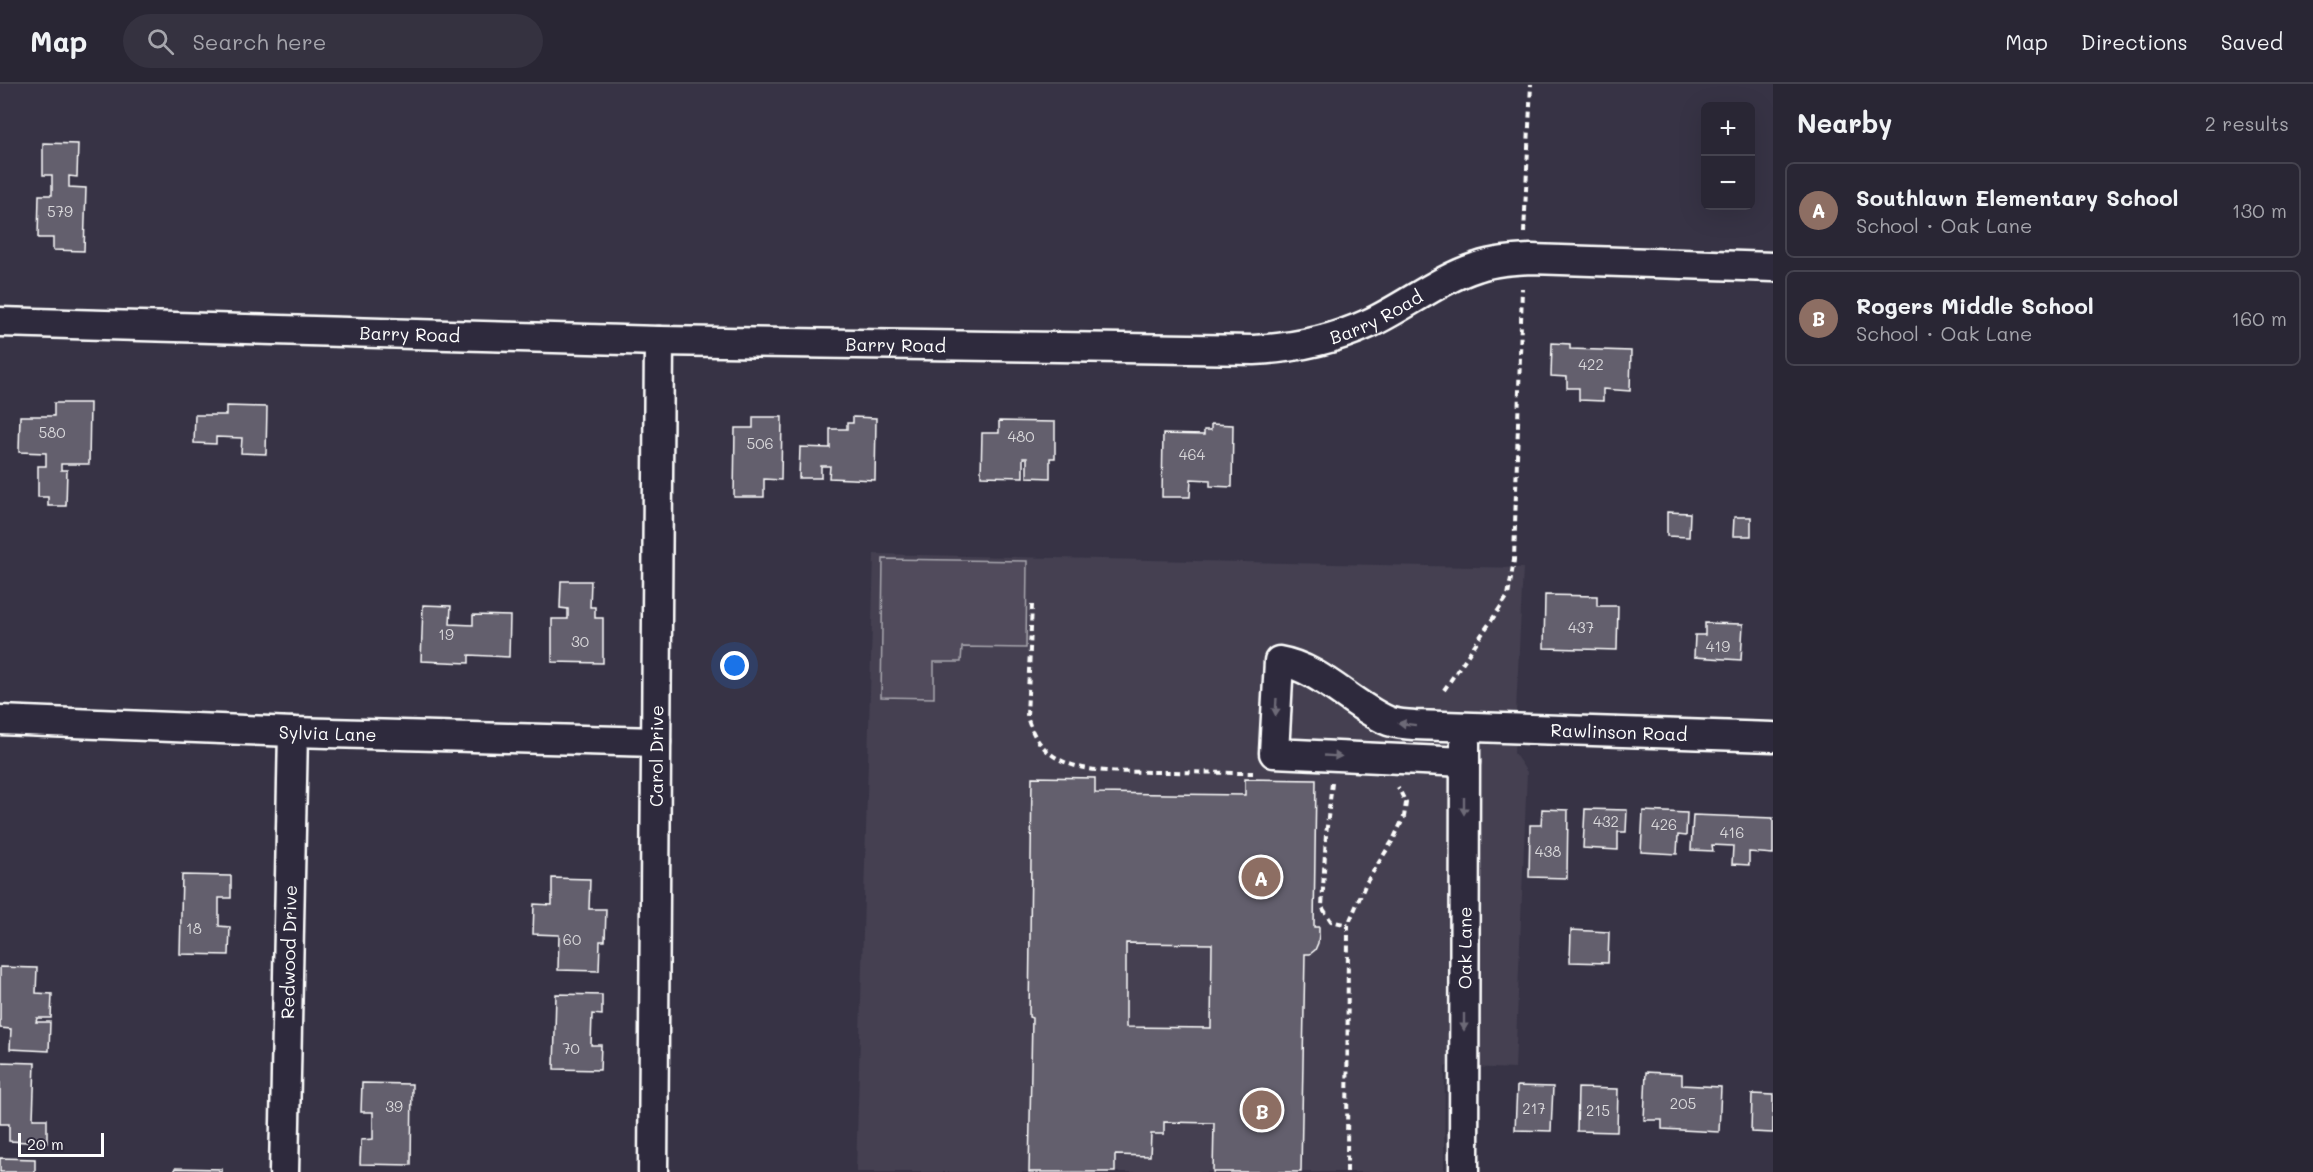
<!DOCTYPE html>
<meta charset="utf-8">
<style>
:root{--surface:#292634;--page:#353240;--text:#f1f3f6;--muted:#a5a5ac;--line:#45434f;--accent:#ff9aa2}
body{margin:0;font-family:Mali,sans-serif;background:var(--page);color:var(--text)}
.controls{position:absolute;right:18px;top:18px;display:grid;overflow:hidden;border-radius:9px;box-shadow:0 6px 24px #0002}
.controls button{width:54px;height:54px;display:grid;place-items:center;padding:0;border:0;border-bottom:2px solid var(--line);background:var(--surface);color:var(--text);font:30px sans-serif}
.scale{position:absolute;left:18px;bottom:15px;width:86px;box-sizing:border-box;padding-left:6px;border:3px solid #fff;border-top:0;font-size:16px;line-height:21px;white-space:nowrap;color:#fff;-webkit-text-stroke:4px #2f2a3d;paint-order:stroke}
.you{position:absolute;left:735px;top:582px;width:21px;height:21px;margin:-15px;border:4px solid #fff;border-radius:50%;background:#1a73e8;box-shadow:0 0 0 9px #1a73e833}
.badge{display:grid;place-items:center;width:39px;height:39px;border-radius:50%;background:var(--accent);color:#fff;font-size:20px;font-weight:700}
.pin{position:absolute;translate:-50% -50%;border:3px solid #fff;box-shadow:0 2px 6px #0006}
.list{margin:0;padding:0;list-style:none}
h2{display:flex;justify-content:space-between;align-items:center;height:78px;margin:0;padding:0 24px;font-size:26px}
h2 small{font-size:20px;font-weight:400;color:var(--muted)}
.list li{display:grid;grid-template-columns:39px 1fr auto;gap:18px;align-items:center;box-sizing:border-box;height:96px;margin:0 12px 12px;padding:0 12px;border:2px solid var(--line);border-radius:9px}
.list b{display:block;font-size:22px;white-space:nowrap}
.list p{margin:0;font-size:20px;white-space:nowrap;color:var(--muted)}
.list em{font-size:20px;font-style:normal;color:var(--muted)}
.icon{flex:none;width:33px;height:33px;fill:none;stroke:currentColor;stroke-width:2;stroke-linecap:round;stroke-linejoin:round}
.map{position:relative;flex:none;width:1773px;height:1088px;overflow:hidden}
header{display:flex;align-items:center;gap:36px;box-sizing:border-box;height:84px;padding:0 30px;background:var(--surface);border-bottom:2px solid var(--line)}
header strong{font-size:28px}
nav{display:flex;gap:33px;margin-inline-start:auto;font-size:21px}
.search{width:420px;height:54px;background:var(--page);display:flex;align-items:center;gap:15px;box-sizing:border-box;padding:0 21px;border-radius:33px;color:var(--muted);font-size:22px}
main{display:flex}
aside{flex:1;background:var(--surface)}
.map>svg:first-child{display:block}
.built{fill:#444051}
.green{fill:#514c5c;stroke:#a8a6ae;stroke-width:1.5}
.building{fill:#635f6d;stroke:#fff;stroke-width:1.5;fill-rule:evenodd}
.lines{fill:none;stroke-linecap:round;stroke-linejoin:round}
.minor-casing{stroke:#fff;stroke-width:33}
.path{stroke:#fff;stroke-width:4;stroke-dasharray:6 4.5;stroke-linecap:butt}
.minor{stroke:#2f2a3d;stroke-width:28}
.oneway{fill:#6d6a77}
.labels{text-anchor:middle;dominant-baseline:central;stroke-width:4.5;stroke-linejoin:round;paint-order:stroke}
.number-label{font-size:15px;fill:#d8d7da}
.street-label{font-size:18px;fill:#fff;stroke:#2f2a3d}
</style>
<header>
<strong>Map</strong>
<div class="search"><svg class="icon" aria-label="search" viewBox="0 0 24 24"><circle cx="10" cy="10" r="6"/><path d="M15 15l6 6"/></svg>Search here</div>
<nav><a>Map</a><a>Directions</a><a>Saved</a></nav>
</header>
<main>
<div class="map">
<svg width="1773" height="1088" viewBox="0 0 1773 1088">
<rect width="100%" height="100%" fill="#373345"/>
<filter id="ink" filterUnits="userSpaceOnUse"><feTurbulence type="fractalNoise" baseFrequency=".0167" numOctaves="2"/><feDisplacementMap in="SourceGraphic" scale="12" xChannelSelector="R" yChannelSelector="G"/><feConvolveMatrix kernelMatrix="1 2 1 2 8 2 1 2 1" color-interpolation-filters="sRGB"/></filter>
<g filter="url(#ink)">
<path class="built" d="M 874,470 L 1523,484 L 1514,669 L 1527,688 L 1515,985 L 1445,982 L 1444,1088 L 856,1088 Z"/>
<path class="green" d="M 883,475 L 1027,477 L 1026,564 L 962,563 L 961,578 L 934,578 L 934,614 L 881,613 Z"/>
<path class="building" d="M 43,59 L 78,60 L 77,93 L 69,92 L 69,103 L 86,104 L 84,167 L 53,166 L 53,154 L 38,154 L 39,111 L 52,111 L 52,91 L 43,91 Z
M 1552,259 L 1570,260 L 1570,265 L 1631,267 L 1630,307 L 1603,305 L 1603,317 L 1579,316 L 1579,304 L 1567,304 L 1567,293 L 1551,292 Z
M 54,319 L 90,319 L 89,380 L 61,380 L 61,386 L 67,386 L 66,422 L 48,422 L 48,413 L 38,413 L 38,382 L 46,382 L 46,369 L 19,368 L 20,332 L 54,332 Z
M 226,322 L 267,323 L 266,370 L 241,369 L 242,354 L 216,353 L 216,360 L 194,359 L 195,331 L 226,331 Z
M 753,333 L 782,333 L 781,396 L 764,395 L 764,413 L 734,413 L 735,344 L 753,344 Z
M 853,333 L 876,334 L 875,396 L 829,394 L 830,382 L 821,382 L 821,394 L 799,394 L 800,363 L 830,364 L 830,345 L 847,345 L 847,339 L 853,339 Z
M 999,337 L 1055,338 L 1055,374 L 1050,374 L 1050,394 L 1027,393 L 1027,374 L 1023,374 L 1023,393 L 981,392 L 982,349 L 999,349 Z
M 1211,340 L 1233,341 L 1232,403 L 1210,402 L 1210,396 L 1191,395 L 1190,413 L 1162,413 L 1163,350 L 1204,351 L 1204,346 L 1211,346 Z
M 1667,428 L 1690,429 L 1689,453 L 1667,452 Z
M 1734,433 L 1751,433 L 1751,452 L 1733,452 Z
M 561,497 L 591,497 L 590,523 L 595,523 L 595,534 L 603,534 L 603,579 L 552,578 L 552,535 L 568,535 L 568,525 L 560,524 Z
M 1545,511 L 1597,512 L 1597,522 L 1618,522 L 1617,566 L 1544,564 Z
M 423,521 L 451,522 L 450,540 L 473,541 L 473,531 L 510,532 L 509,573 L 469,571 L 469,579 L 421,577 Z
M 1705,539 L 1743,540 L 1741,576 L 1694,573 L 1695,551 L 1705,551 Z
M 1032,693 L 1095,694 L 1095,709 L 1245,711 L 1245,695 L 1316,696 L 1314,843 L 1319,843 L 1319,850 L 1318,859 L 1315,866 L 1310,870 L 1305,870 L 1301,1088 L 1213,1088 L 1214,1039 L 1164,1038 L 1164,1050 L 1151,1050 L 1150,1072 L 1115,1071 L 1115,1088 L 1029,1088 L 1032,934 L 1029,933 ZM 1126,859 L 1212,860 L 1211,944 L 1126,943 Z
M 1542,725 L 1568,726 L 1567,794 L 1529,793 L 1530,741 L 1541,741 Z
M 1585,725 L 1627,726 L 1626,748 L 1618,748 L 1618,766 L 1583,764 Z
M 1643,727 L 1687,729 L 1686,752 L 1678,751 L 1677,770 L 1641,768 Z
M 1693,731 L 1773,734 L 1773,770 L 1749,768 L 1749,781 L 1732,780 L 1733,762 L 1712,761 L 1713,767 L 1691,766 Z
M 182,791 L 231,792 L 231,814 L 219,814 L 219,842 L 230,843 L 229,871 L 180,870 Z
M 552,794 L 590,795 L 589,825 L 606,825 L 605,857 L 600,857 L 599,887 L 558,886 L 559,851 L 533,850 L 534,820 L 552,821 Z
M 1571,846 L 1609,848 L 1608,879 L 1570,878 Z
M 0,883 L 37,884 L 36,909 L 52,910 L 51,934 L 37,934 L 36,938 L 50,938 L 49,967 L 10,965 L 11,945 L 0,944 Z
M 556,910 L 602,911 L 602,931 L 592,930 L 591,961 L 601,961 L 600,986 L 554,985 Z
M 0,978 L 35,979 L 33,1035 L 47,1035 L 47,1059 L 9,1057 L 9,1040 L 0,1040 Z
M 1646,988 L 1682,990 L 1682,1001 L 1721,1003 L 1719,1048 L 1662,1045 L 1662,1036 L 1644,1036 Z
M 362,999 L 412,1000 L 411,1081 L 360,1080 L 361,1056 L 373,1055 L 373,1028 L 361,1028 Z
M 1517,1002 L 1553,1003 L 1551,1047 L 1515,1046 Z
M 1578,1004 L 1618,1005 L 1617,1048 L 1577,1047 Z
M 1752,1010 L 1773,1011 L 1773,1049 L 1751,1048 Z
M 0,1074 L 35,1075 L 35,1088 L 0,1088 Z
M 175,1084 L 222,1085 L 222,1088 L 175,1088 Z"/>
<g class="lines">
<g class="minor-casing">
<g id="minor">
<path id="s1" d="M 0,238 L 659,257 L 1254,266 C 1295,264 1333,256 1370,239 C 1406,222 1439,195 1477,183 C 1494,177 1513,176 1531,175 L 1773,183"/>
<path id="s2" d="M 0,636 L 293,648 L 656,658"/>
<path id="s3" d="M 1465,678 L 1274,669 L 1279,577 C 1320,584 1349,619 1386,636 C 1394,640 1405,640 1414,641 L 1773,653"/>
<path id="s4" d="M 284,1088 L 293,648"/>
<path id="s5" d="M 653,1088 L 659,257"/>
<path id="s6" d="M 1464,1088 L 1465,659"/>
</g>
</g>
<path class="path" d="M 1524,149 L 1531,0
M 1032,521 L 1027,632 C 1043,694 1106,687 1157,688 C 1189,688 1221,689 1253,689
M 1444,606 L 1508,512 L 1514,476 L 1522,204
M 1332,699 L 1326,751 L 1322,823 L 1331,837 L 1348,841
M 1347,1088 L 1348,841 L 1366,799 L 1393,756 L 1404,733 L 1406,719 L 1398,703"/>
<use href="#minor" class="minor"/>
</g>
<defs><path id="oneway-solid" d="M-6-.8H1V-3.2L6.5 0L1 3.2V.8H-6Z" transform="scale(1.5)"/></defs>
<g class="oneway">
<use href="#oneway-solid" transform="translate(1276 623) rotate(93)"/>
<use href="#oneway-solid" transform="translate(1407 640) rotate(-173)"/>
<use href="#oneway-solid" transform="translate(1333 672) rotate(3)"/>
<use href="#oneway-solid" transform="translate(1464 722) rotate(90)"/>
<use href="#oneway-solid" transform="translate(1464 938) rotate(90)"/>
</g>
</g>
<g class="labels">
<g class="number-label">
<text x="60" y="127">579</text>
<text x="1591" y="280">422</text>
<text x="52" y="348">580</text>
<text x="1021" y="352">480</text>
<text x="760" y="359">506</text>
<text x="1192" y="370">464</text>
<text x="1581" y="543">437</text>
<text x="446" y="550">19</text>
<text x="580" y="557">30</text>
<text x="1718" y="562">419</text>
<text x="1606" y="737">432</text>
<text x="1664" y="740">426</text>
<text x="1732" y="748">416</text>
<text x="1548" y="767">438</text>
<text x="194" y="844">18</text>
<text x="572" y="855">60</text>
<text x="571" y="964">70</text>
<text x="1683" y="1019">205</text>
<text x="394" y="1022">39</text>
<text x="1534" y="1024">217</text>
<text x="1598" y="1026">215</text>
</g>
<g class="street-label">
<text stroke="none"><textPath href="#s1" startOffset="1382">Barry Road</textPath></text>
<text stroke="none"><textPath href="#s1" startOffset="410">Barry Road</textPath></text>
<text stroke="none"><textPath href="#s1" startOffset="896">Barry Road</textPath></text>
<text stroke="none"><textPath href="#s2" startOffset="328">Sylvia Lane</textPath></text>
<text stroke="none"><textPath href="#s3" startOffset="640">Rawlinson Road</textPath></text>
<text stroke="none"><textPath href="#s5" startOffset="416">Carol Drive</textPath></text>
<text stroke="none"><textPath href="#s6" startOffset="224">Oak Lane</textPath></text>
<text stroke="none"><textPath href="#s4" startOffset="220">Redwood Drive</textPath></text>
</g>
</g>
</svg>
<div class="controls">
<button>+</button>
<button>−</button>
</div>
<div class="scale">20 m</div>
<div class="you"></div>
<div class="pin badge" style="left:1261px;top:793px;background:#8d6e63">A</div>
<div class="pin badge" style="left:1262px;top:1026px;background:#8d6e63">B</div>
</div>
<aside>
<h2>Nearby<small>2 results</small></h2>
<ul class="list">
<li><span class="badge" style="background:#8d6e63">A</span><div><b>Southlawn Elementary School</b><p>School · Oak Lane</p></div><em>130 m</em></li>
<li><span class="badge" style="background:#8d6e63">B</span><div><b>Rogers Middle School</b><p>School · Oak Lane</p></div><em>160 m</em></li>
</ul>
</aside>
</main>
